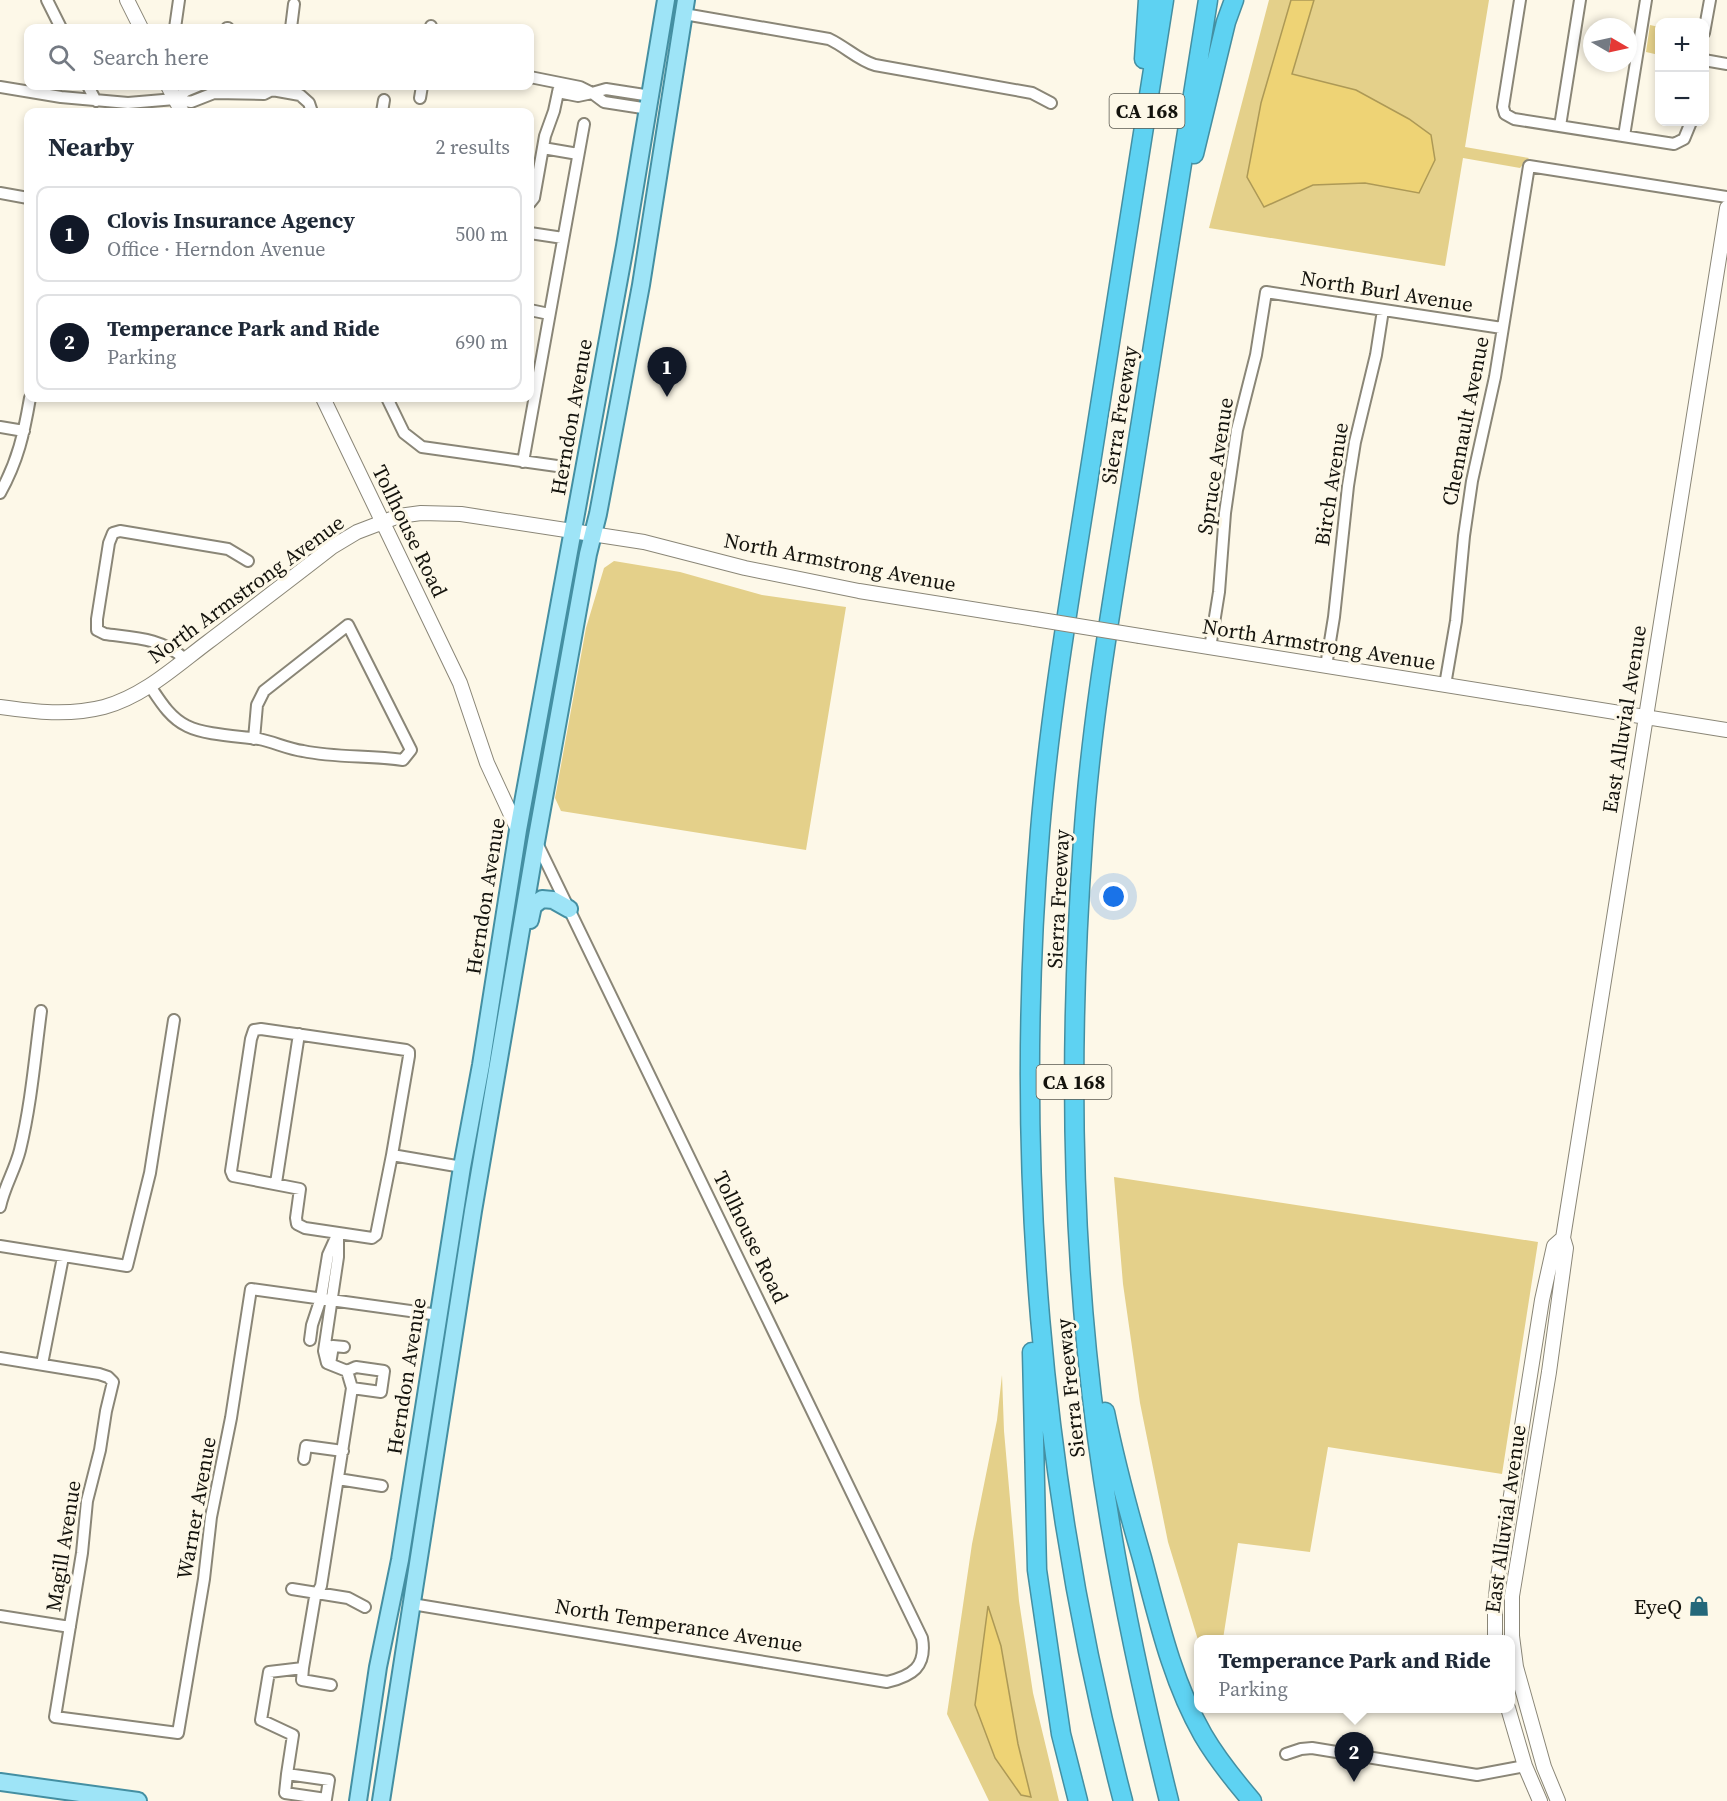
<!DOCTYPE html>
<meta charset="utf-8">
<style>
:root{--surface:#fff;--page:#f2f2f3;--text:#1f2937;--muted:#747a83;--line:#e0e1e3;--accent:#111827}
body{margin:0;font-family:"Source Serif 4",serif;background:var(--page);color:var(--text)}
.controls{position:absolute;right:18px;top:18px;display:grid;overflow:hidden;border-radius:12px;box-shadow:0 3px 9px #0003}
.controls button{width:54px;height:54px;display:grid;place-items:center;padding:0;border:0;border-bottom:2px solid var(--line);background:var(--surface);color:var(--text);font:30px sans-serif}
.compass{position:absolute;left:1583px;top:18px;width:54px;height:54px;border-radius:50%;background:var(--surface);box-shadow:0 3px 9px #0003;rotate:99deg}
.you{position:absolute;left:1114px;top:897px;width:21px;height:21px;margin:-15px;border:4px solid #fff;border-radius:50%;background:#1a73e8;box-shadow:0 0 0 9px #1a73e833}
.badge{display:grid;place-items:center;width:39px;height:39px;border-radius:50%;background:var(--accent);color:#fff;font-size:20px;font-weight:700}
.pin{position:absolute;translate:-50% -50px;filter:drop-shadow(0 2px 3px #0008)}
.pin::after{content:'';position:absolute;top:32px;width:21px;height:18px;background:inherit;clip-path:polygon(0 0,100% 0,50% 100%)}
.popup{position:absolute;left:1194px;top:1635px;width:321px;height:78px;box-sizing:border-box;display:grid;place-content:center;border-radius:12px;background:var(--surface);filter:drop-shadow(0 2px 4px #0005);font-size:20px;white-space:nowrap;color:var(--muted)}
.popup b{font-size:22px;color:var(--text)}
.popup::after{content:'';position:absolute;left:50%;top:100%;margin-left:-12px;border:12px solid transparent;border-top-color:var(--surface)}
.list{margin:0;padding:0;list-style:none}
h2{display:flex;justify-content:space-between;align-items:center;height:78px;margin:0;padding:0 24px;font-size:26px}
h2 small{font-size:20px;font-weight:400;color:var(--muted)}
.list li{display:grid;grid-template-columns:39px 1fr auto;gap:18px;align-items:center;box-sizing:border-box;height:96px;margin:0 12px 12px;padding:0 12px;border:2px solid var(--line);border-radius:12px}
.list b{display:block;font-size:22px;white-space:nowrap}
.list p{margin:0;font-size:20px;white-space:nowrap;color:var(--muted)}
.list em{font-size:20px;font-style:normal;color:var(--muted)}
.icon{flex:none;width:33px;height:33px;fill:none;stroke:currentColor;stroke-width:2;stroke-linecap:round;stroke-linejoin:round}
.map{position:relative;flex:none;width:1727px;height:1801px;overflow:hidden}
.search{position:absolute;background:var(--surface);box-shadow:0 3px 9px #0003;left:24px;top:24px;width:510px;height:66px;display:flex;align-items:center;gap:15px;box-sizing:border-box;padding:0 21px;border-radius:12px;color:var(--muted);font-size:22px}
.panel{position:absolute;background:var(--surface);box-shadow:0 3px 9px #0003;left:24px;top:108px;width:510px;height:294px;border-radius:12px}
.map>svg:first-child{display:block}
.green{fill:#e4d08a}
.water{fill:#eed375;stroke:#ad9956;stroke-width:1.5}
.lines{fill:none;stroke-linecap:round;stroke-linejoin:round}
.street-casing{stroke:#8a8677;stroke-width:14}
.secondary-casing{stroke:#8a8677;stroke-width:16}
.primary-casing{stroke:#448fa2;stroke-width:20}
.highway-casing{stroke:#448fa2;stroke-width:21}
.street{stroke:#fff;stroke-width:10}
.secondary{stroke:#fff;stroke-width:14}
.primary{stroke:#9ee4f7;stroke-width:16}
.highway{stroke:#5ed2f2;stroke-width:18}
.secondary-bridge-casing{stroke:#8a8677;stroke-width:16;stroke-linecap:butt}
.secondary-bridge{stroke:#fff;stroke-width:14}
.labels{text-anchor:middle;dominant-baseline:central;stroke-width:6;stroke-linejoin:round;paint-order:stroke}
.shield{fill:#fdf8e8;stroke:#5a584f;stroke-width:1.5}
.shield-label{font-size:20px;font-weight:bold;fill:#14130d}
.street-label{font-size:21px;fill:#14130d;stroke:#fdf8e8}
.poi-label{font-size:21px;fill:#14130d;stroke:#fdf8e8;text-anchor:end}
</style>
<div class="map">
<svg width="1727" height="1801" viewBox="0 0 1727 1801">
<rect width="100%" height="100%" fill="#fdf8e8"/>
<path class="green" d="M 1269,0 L 1489,0 L 1465,147 L 1529,158 L 1520,168 L 1463,158 L 1445,266 L 1209,228 Z
M 1650,25 L 1659,27 L 1659,55 L 1646,52 Z
M 614,561 L 680,572 L 762,595 L 846,607 L 806,850 L 561,811 L 555,798 L 586,628 L 604,568 Z
M 1114,1177 L 1538,1242 L 1502,1474 L 1328,1447 L 1310,1552 L 1238,1543 L 1223,1639 L 1198,1640 L 1168,1542 L 1140,1403 L 1123,1284 Z
M 1002,1375 L 1004,1431 L 1019,1601 L 1033,1693 L 1059,1801 L 989,1801 L 947,1714 L 972,1544 L 997,1420 Z"/>
<path class="water" d="M 1291,0 L 1314,0 L 1292,74 L 1356,90 L 1409,119 L 1431,135 L 1435,160 L 1419,193 L 1365,183 L 1313,185 L 1264,207 L 1247,177 L 1261,103 Z
M 988,1606 L 1001,1646 L 1018,1744 L 1031,1797 L 1021,1795 L 995,1758 L 975,1705 Z"/>
<g class="lines">
<g class="street-casing">
<path id="street" d="M 47,0 L 61,28
M 1520,0 L 1503,107 L 1505,114 L 1514,119 L 1674,144 L 1684,139 L 1691,122
M 684,14 L 829,39 C 846,47 858,60 875,65 L 1032,93 L 1051,103
M 175,28 L 179,0
M 227,28 L 228,28
M 291,28 L 294,4
M 431,28 L 431,26
M 1704,33 L 1710,0
M 1704,60 L 1727,64
M 530,77 L 560,83 L 554,111 L 545,136 L 534,198 L 530,203
M 560,83 L 580,87 L 592,93 L 606,89 L 651,96
M 88,86 L 96,101
M 0,87 L 61,97 L 128,103 L 175,99 L 191,102 L 214,93 L 264,94 L 272,90 L 300,95 L 309,103 L 312,112
M 558,92 L 578,96 L 592,93 L 604,102 L 649,109
M 420,98 L 422,86
M 175,99 L 186,91 L 198,86
M 382,112 L 384,100
M 1560,126 L 1580,0
M 1624,136 L 1646,0
M 543,148 L 578,154
M 0,193 L 28,198
M 530,233 L 563,238
M 530,310 L 549,314
M 387,398 L 404,433 L 422,447 L 557,466
M 0,427 L 24,431
M 523,462 L 584,124
M 0,493 C 18,461 24,433 30,398
M 1210,648 L 1219,592 L 1225,513 L 1237,430 L 1256,355 L 1266,292 L 1502,328
M 185,659 C 161,638 136,638 105,634 L 97,630 L 97,619 L 109,543 L 113,533 L 120,531 L 228,549 L 248,561
M 1326,666 L 1334,617 L 1348,486 L 1355,442 L 1376,355 L 1383,310
M 1445,685 L 1456,621 L 1464,536 L 1472,481 L 1495,377 L 1529,166 L 1727,197
M 150,686 C 160,701 170,718 187,726 C 205,735 238,736 259,739 C 274,742 288,749 303,751 C 336,758 369,755 403,760 L 411,750 L 348,625 L 264,691 L 257,705 L 254,739
M 392,1155 L 376,1235 L 372,1238 L 305,1228 L 297,1224 L 296,1218 L 300,1189 L 233,1176 L 231,1171 L 251,1039 L 254,1030 L 261,1029 L 406,1050 L 409,1052 L 409,1056 L 392,1155 L 462,1167
M 276,1183 L 299,1034
M 0,1207 C 4,1187 15,1170 20,1150 C 31,1105 35,1057 41,1011
M 0,1246 L 127,1266 L 150,1173 L 174,1020
M 0,1358 L 99,1374 L 108,1377 L 113,1382 L 106,1411 L 100,1450 L 87,1501 L 82,1553 L 55,1717 L 178,1733 L 204,1579 L 211,1517 L 231,1418 L 251,1289 L 439,1315
M 42,1364 L 63,1257
M 330,1364 L 333,1346 L 344,1347
M 347,1371 L 356,1367 L 384,1371 L 381,1392 L 352,1388
M 304,1459 L 306,1446 L 343,1451
M 338,1479 L 382,1486
M 292,1589 L 348,1598 L 365,1607
M 412,1604 L 887,1682 C 912,1676 927,1667 922,1638 L 537,843
M 0,1616 L 70,1627
M 303,1668 L 302,1680 L 331,1685
M 1286,1754 L 1301,1749 L 1312,1748 L 1477,1775 L 1525,1766
M 287,1774 L 293,1735 L 261,1720 L 269,1672 L 303,1668 L 315,1597 L 321,1586 L 352,1388 L 347,1371 L 327,1363 L 324,1351 L 338,1257 L 338,1233 L 328,1255 L 321,1298 L 312,1325 L 310,1340
M 287,1774 L 329,1780 L 326,1799 L 285,1793 Z"/>
</g>
<g class="secondary-casing">
<path id="secondary" d="M 127,0 L 141,28
M 168,86 L 182,112
M 323,398 L 460,683 L 487,763 L 518,830
M 1140,636 L 1727,730
M 0,707 C 35,712 69,716 104,707 C 144,696 176,666 208,642 C 250,610 291,579 332,547 L 357,532 L 399,516 L 421,513 L 461,514 L 644,542 L 745,568 L 859,591 L 1035,619
M 1495,1640 L 1495,1606 L 1498,1577 L 1542,1300 L 1554,1246 L 1563,1238
M 1508,1708 L 1525,1766 L 1540,1801
M 1558,1801 L 1544,1767 L 1516,1667 L 1512,1636 L 1512,1596 L 1549,1372 L 1566,1248 L 1563,1238 L 1727,208"/>
</g>
<g class="primary-casing">
<path id="primary" d="M 530,920 L 533,906 L 542,899 L 553,900 L 569,909
M 0,1782 L 138,1801
M 358,1801 L 378,1667 L 400,1560 L 462,1167 L 481,1065 L 518,830 L 625,246 L 666,0
M 381,1801 L 473,1211 L 536,842 L 588,554 L 598,514 L 641,285 L 686,0"/>
</g>
<g class="highway-casing">
<path id="highway" d="M 1144,59 L 1148,0
M 1194,154 L 1226,22 L 1234,0
M 1032,1352 L 1037,1570 L 1061,1734 L 1078,1801
M 1105,1412 C 1115,1461 1128,1510 1142,1558 C 1158,1618 1172,1681 1203,1735 C 1217,1759 1234,1780 1252,1801
M 1123,1801 C 1040,1485 1013,1157 1040,831 C 1050,710 1071,590 1090,469 C 1115,313 1139,156 1164,0
M 1169,1801 C 1132,1653 1102,1504 1087,1352 C 1070,1182 1071,1011 1083,841 C 1091,719 1113,598 1132,478 C 1157,319 1183,159 1208,0"/>
</g>
<use href="#street" class="street"/>
<use href="#secondary" class="secondary"/>
<use href="#primary" class="primary"/>
<use href="#highway" class="highway"/>
<g class="secondary-bridge-casing">
<path id="secondary-bridge" d="M 1035,619 L 1140,636"/>
</g>
<use href="#secondary-bridge" class="secondary-bridge"/>
</g>
<defs>
<g id="shop-bare" transform="scale(1.62)"><path d="M-5-2.5h2.3a2.7 3.5 0 0 1 5.4 0H5L5.5 6h-11ZM-1.5-2.5h3a1.5 2.3 0 0 0-3 0Z" fill="#24687a" stroke="#fdf8e8" stroke-width="2.5" paint-order="stroke"/></g>
</defs>
<g fill-rule="evenodd">
<use href="#shop-bare" x="1699" y="1606"/>
</g>
<g class="labels">
<g class="shield">
<rect x="1109.5" y="94" width="75" height="34" rx="4.5"/>
<rect x="1036.5" y="1065" width="75" height="34" rx="4.5"/>
</g>
<g class="shield-label">
<text x="1147" y="111">CA 168</text>
<text x="1074" y="1082">CA 168</text>
</g>
<g class="street-label">
<text transform="translate(1387 291) rotate(9)">North Burl Avenue</text>
<text transform="translate(1119 415) rotate(-81)">Sierra Freeway</text>
<text transform="translate(571 417) rotate(-80)">Herndon Avenue</text>
<text transform="translate(1465 421) rotate(-79)">Chennault Avenue</text>
<text transform="translate(1215 466) rotate(-81)">Spruce Avenue</text>
<text transform="translate(1331 484) rotate(-81)">Birch Avenue</text>
<text transform="translate(410 531) rotate(64)">Tollhouse Road</text>
<text transform="translate(840 562) rotate(11)">North Armstrong Avenue</text>
<text transform="translate(246 589) rotate(-36)">North Armstrong Avenue</text>
<text transform="translate(1319 644) rotate(9)">North Armstrong Avenue</text>
<text transform="translate(1624 719) rotate(-81)">East Alluvial Avenue</text>
<text transform="translate(485 896) rotate(-81)">Herndon Avenue</text>
<text transform="translate(1058 899) rotate(-87)">Sierra Freeway</text>
<text transform="translate(751 1237) rotate(64)">Tollhouse Road</text>
<text transform="translate(406 1376) rotate(-81)">Herndon Avenue</text>
<text transform="translate(1070 1388) rotate(-96)">Sierra Freeway</text>
<text transform="translate(196 1508) rotate(-80)">Warner Avenue</text>
<text transform="translate(1505 1519) rotate(-82)">East Alluvial Avenue</text>
<text transform="translate(63 1546) rotate(-81)">Magill Avenue</text>
<text transform="translate(679 1625) rotate(9)">North Temperance Avenue</text>
</g>
<g class="poi-label">
<text x="1682" y="1606">EyeQ</text>
</g>
</g>
</svg>
<div class="controls">
<button>+</button>
<button>−</button>
</div>
<svg class="compass" viewBox="-18 -18 36 36"><path d="M0-13l5 13h-10z" fill="#e53935"/><path d="M0 13l5-13h-10z" fill="#747a83"/></svg>
<div class="you"></div>
<div class="pin badge" style="left:667px;top:397px">1</div>
<div class="pin badge" style="left:1354px;top:1782px">2</div>
<div class="popup"><b>Temperance Park and Ride</b>Parking</div>
<div class="search"><svg class="icon" aria-label="search" viewBox="0 0 24 24"><circle cx="10" cy="10" r="6"/><path d="M15 15l6 6"/></svg>Search here</div>
<section class="panel">
<h2>Nearby<small>2 results</small></h2>
<ul class="list">
<li><span class="badge">1</span><div><b>Clovis Insurance Agency</b><p>Office · Herndon Avenue</p></div><em>500 m</em></li>
<li><span class="badge">2</span><div><b>Temperance Park and Ride</b><p>Parking</p></div><em>690 m</em></li>
</ul>
</section>
</div>
